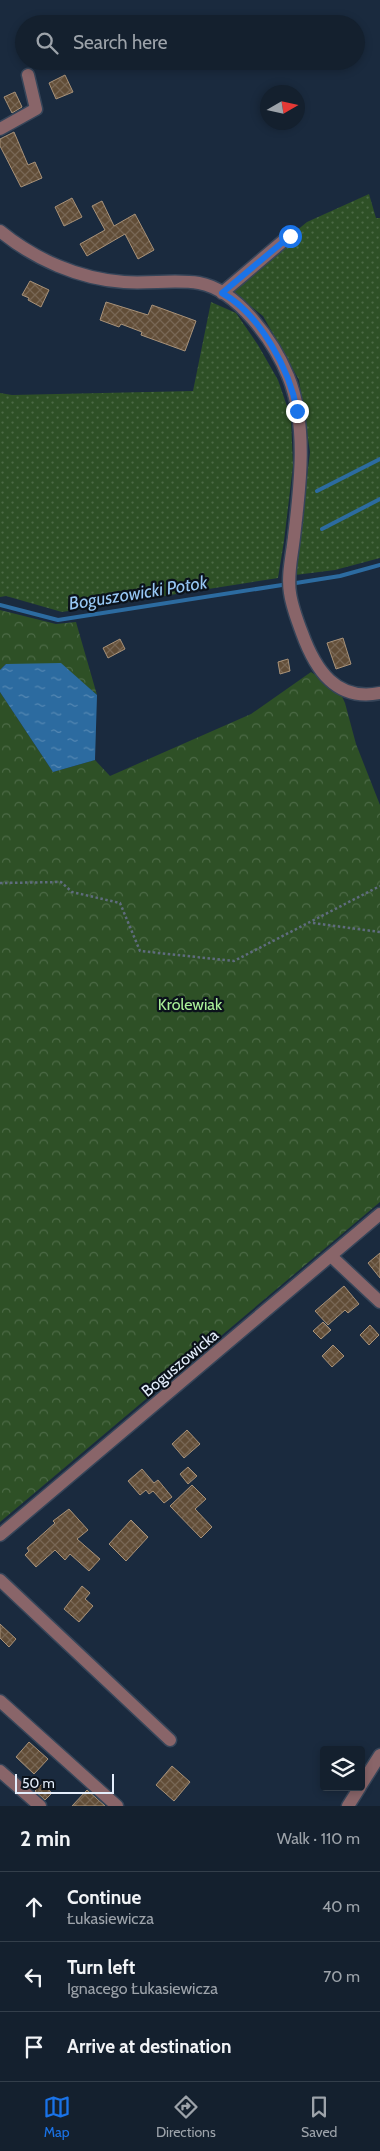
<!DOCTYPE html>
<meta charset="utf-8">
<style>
:root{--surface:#14202e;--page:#1d2836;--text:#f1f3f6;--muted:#9da3aa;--line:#333e4a;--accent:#1a73e8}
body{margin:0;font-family:Cabin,sans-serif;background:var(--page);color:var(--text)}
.controls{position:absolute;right:15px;bottom:15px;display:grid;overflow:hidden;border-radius:5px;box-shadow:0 2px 8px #0003}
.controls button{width:45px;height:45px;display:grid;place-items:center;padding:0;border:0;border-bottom:1px solid var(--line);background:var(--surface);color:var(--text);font:25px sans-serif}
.compass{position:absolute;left:260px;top:85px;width:45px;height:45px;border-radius:50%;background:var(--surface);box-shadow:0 2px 8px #0003;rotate:81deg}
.scale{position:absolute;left:15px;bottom:12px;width:99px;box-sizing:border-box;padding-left:5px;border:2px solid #e4eefc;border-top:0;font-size:14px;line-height:18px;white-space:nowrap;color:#e4eefc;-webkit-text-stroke:4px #0b121b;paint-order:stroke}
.stop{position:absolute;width:15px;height:15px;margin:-11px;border:4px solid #1a73e8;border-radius:50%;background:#fff}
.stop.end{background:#1a73e8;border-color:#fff;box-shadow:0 1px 5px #0008}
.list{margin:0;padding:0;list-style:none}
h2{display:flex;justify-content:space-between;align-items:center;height:65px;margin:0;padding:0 20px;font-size:21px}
h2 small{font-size:16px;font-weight:400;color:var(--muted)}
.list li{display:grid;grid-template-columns:32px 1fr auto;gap:15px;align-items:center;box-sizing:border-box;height:70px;padding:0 20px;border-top:1px solid var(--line)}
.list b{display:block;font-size:19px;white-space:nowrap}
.list p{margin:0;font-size:16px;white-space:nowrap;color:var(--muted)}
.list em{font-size:16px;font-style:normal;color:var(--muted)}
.icon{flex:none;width:28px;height:28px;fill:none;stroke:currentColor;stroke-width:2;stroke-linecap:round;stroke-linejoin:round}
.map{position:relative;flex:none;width:380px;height:1806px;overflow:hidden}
.search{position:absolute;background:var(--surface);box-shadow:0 2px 8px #0003;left:15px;right:15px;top:15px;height:55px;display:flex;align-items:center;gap:12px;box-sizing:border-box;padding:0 18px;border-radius:28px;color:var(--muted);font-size:19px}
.sheet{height:275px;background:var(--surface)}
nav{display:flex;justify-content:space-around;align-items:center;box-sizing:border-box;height:70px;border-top:1px solid var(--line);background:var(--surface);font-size:14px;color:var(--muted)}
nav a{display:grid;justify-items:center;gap:2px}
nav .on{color:var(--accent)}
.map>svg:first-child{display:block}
.grass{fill:url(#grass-dots)}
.forest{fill:url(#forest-crowns)}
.water{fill:url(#water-ripples)}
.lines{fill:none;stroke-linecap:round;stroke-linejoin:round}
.stream{stroke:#2c6ba0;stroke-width:4}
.building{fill:url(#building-cross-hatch);stroke:#a89279}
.minor-casing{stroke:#364559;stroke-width:15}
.path{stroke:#5f6c7e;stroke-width:2.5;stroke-dasharray:2.5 2.5;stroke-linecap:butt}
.minor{stroke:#896569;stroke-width:12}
.route{stroke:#1a73e8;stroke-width:6}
.labels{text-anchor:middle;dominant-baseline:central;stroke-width:4.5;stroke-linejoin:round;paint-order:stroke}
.park-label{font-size:16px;fill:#aaf099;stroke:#0b121b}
.street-label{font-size:16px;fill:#e4eefc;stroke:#0b121b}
.water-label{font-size:18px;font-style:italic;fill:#97c7f4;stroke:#0b121b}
</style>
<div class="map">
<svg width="380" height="1806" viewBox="0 0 380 1806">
<defs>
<pattern id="grass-dots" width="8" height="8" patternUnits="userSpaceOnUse" patternTransform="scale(1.25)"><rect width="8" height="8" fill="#2e5026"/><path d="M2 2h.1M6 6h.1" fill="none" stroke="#4c6a46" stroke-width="1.8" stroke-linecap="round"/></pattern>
<pattern id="forest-crowns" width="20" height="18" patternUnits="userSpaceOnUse" patternTransform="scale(1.25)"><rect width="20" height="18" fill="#2e5026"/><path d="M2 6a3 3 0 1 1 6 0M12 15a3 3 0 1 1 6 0" fill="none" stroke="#4c6a46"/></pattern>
<pattern id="water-ripples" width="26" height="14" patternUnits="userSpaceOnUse" patternTransform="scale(1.25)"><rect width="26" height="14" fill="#2c6ba0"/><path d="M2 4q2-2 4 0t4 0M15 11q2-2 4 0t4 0" fill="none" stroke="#5588b3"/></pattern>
<pattern id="building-cross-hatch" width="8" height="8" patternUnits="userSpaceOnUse" patternTransform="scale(1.25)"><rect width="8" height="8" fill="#614d37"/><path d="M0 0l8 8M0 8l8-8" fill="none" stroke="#786755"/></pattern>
</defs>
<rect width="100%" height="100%" fill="#1a2a3e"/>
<path class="grass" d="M 369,194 L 376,218 L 380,218 L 380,558 L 335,570 L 295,575 L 310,452 L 299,380 L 263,316 L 227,288 L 307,222 Z
M 211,302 L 236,313 L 258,345 L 278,380 L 291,418 L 293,466 L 284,541 L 278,578 L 62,612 L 6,596 L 0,597 L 0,393 L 12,395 L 193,391 Z"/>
<path class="forest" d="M 0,610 L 56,624 L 76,622 L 97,695 L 61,664 L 6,664 L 0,670 Z
M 311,672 L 339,690 L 345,703 L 356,744 L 380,805 L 380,1202 L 0,1522 L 0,692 L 53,772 L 95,760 L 110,776 L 251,714 Z"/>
<path class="water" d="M 61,663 L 97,695 L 95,760 L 53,772 L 0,692 L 0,670 L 6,664 Z"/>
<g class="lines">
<path class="stream" d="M 317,491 L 380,459
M 322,529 L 380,499
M 296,583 L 340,576 L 380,565
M 0,605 L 58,620 L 282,585"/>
</g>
<path class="building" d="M 65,75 L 73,92 L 56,99 L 49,83 Z
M 15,92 L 22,107 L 12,113 L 4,97 Z
M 14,132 L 28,165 L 35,162 L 42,178 L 21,187 L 0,146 L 0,139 Z
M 72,198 L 82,217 L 64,226 L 55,207 Z
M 102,201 L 114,226 L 135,214 L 154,250 L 138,259 L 125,234 L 87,256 L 80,244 L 105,230 L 92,206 Z
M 30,281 L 49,290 L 41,307 L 28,300 L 29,298 L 22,295 Z
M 106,302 L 148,315 L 152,305 L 196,321 L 185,351 L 141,335 L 142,332 L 121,324 L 119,327 L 100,320 Z
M 343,638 L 351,664 L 336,669 L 327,643 Z
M 120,639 L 125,649 L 108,658 L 103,648 Z
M 288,659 L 290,671 L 280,674 L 278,662 Z
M 380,1253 L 380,1278 L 368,1263 Z
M 344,1286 L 359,1304 L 348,1313 L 345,1310 L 328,1325 L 315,1311 Z
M 323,1322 L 331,1330 L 321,1339 L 313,1331 Z
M 370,1325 L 379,1335 L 369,1345 L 360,1335 Z
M 333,1345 L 344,1356 L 332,1367 L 322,1356 Z
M 187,1430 L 200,1444 L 184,1458 L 172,1444 Z
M 188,1467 L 197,1476 L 188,1484 L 180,1474 Z
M 142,1469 L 154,1483 L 158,1480 L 172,1497 L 164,1503 L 153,1491 L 149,1494 L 146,1490 L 140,1495 L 128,1481 Z
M 192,1485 L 206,1499 L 195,1509 L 212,1527 L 201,1538 L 170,1506 Z
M 69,1509 L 88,1530 L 77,1539 L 100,1559 L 89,1571 L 70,1554 L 65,1560 L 55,1550 L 36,1567 L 25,1555 L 29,1551 L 27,1548 L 55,1523 L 53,1521 Z
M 131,1520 L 148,1537 L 126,1561 L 109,1544 Z
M 82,1586 L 90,1593 L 85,1599 L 93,1606 L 79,1622 L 64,1609 Z
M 0,1624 L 16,1639 L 9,1647 L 0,1638 Z
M 29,1742 L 48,1759 L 34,1774 L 16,1757 Z
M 172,1766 L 190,1782 L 174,1801 L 156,1785 Z
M 42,1784 L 52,1793 L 45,1800 L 35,1791 Z
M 87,1790 L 105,1806 L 72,1806 Z"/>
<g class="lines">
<g class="minor-casing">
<path id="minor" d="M 0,129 L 36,109 L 28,75
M 0,231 C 34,259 79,279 124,282 C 149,284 175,279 199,283 C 238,290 274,342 288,376 C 308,424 300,487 294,537 C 292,556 287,575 290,593 C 292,607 297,620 302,633 C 315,669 336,702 380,693
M 222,293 L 289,236
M 331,1256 L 380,1302
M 0,1535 L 380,1214
M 0,1580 L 170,1740
M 0,1701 L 117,1806
M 0,1771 L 40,1806
M 361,1785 L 380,1755
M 348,1806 L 360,1787"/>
</g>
<path class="path" d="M 0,883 L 61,882 L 72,892 L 120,903 L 140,951 L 234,961 L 380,886
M 313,923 L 380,932"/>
<use href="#minor" class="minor"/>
</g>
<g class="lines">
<path class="route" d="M 290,236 L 222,293 C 260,314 290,370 297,411"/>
</g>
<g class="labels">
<g class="park-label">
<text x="190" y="1004">Królewiak</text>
</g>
<g class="street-label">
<text transform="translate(180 1363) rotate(-40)">Boguszowicka</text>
</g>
<g class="water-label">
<text transform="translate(138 593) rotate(-9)">Boguszowicki Potok</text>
</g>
</g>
</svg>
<div class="controls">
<button><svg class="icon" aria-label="layers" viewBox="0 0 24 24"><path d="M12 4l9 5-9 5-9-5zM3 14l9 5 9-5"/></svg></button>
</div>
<svg class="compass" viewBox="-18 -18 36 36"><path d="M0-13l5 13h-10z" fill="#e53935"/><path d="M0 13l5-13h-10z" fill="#9da3aa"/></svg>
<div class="scale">50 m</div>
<div class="stop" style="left:290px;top:236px"></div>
<div class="stop end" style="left:297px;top:411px"></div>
<div class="search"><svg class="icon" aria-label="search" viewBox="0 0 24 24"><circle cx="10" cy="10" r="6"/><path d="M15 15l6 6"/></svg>Search here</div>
</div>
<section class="sheet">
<h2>2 min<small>Walk · 110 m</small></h2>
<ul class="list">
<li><svg class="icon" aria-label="ahead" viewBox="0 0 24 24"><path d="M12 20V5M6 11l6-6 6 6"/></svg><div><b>Continue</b><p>Łukasiewicza</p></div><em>40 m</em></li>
<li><svg class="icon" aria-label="left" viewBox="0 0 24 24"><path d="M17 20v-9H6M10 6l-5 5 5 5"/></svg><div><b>Turn left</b><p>Ignacego Łukasiewicza</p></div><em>70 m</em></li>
<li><svg class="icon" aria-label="arrive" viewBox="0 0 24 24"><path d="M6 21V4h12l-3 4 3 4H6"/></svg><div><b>Arrive at destination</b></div></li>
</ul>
</section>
<nav>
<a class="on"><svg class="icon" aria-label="map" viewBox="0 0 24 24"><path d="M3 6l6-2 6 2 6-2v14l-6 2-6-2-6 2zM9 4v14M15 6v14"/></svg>Map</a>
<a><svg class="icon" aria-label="directions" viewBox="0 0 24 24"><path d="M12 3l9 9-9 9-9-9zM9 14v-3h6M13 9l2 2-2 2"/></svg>Directions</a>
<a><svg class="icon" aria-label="saved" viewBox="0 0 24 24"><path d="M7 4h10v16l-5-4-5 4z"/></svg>Saved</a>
</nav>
